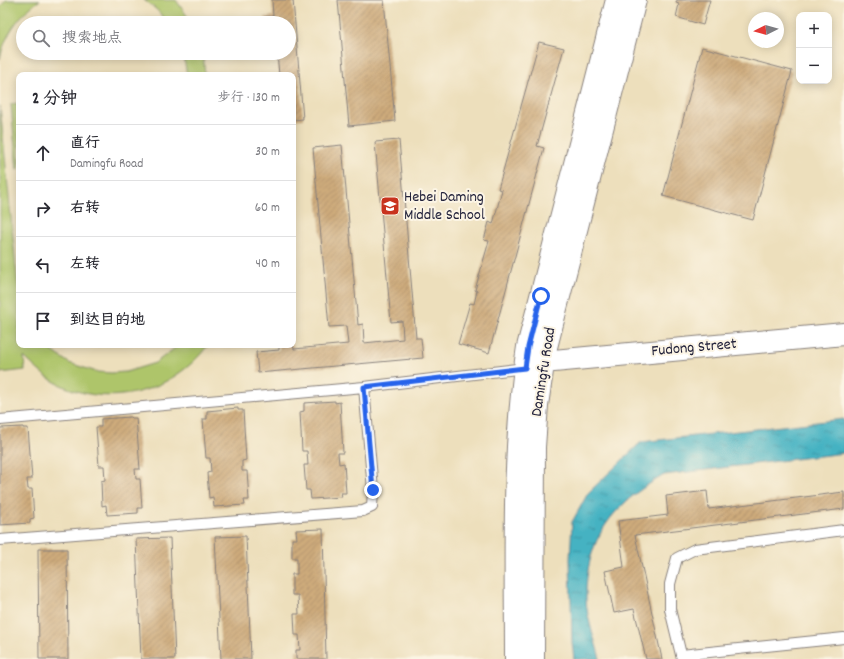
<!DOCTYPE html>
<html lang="zh">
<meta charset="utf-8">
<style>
:root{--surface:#fff;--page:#f2f2f3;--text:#2b2b33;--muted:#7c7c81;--line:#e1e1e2}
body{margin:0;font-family:Dekko,"LXGW WenKai TC",sans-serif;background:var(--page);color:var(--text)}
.controls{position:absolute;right:12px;top:12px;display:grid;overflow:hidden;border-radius:8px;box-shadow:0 2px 10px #0003}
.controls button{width:36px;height:36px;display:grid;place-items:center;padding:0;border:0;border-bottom:1px solid var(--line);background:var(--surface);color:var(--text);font:20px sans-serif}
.compass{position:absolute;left:748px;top:12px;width:36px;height:36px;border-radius:50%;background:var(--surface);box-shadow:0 2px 10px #0003;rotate:265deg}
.stop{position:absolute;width:12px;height:12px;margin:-9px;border:3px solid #2563eb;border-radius:50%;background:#fff}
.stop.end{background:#2563eb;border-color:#fff;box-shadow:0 1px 4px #0008}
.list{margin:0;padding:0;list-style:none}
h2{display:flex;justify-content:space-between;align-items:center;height:52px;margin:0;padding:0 16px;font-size:17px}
h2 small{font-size:13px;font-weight:400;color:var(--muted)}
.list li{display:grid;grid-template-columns:26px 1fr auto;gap:12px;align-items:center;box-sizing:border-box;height:56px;padding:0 16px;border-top:1px solid var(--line)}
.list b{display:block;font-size:15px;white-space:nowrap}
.list p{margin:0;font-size:13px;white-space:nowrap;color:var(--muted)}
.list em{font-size:13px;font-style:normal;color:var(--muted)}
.icon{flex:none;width:22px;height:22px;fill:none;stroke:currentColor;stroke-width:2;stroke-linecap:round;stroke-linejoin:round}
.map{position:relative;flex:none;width:844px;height:659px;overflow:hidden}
.search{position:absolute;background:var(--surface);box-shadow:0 2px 10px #0003;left:16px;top:16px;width:280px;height:44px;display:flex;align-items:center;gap:10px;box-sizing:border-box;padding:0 14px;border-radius:22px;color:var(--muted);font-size:15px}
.panel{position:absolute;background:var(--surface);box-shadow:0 2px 10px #0003;left:16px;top:72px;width:280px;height:276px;border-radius:8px}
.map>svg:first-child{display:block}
.grass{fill:#aec56a;stroke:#687452}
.water{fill:url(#water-ripples);stroke:#346a7e}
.building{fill:url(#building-hatch)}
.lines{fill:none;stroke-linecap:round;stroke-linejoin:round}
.service-casing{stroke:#88807c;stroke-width:12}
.tertiary-casing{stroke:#88807c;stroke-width:24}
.service{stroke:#fff;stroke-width:10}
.tertiary{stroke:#fff;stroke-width:22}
.route{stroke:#2563eb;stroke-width:5}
.labels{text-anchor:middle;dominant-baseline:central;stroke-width:4;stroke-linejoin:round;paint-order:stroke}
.poi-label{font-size:16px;fill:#22223b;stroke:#fcf5e5;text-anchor:start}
.street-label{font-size:16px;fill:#22223b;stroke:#fcf5e5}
</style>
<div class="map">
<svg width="844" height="659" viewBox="0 0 844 659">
<defs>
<pattern id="water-ripples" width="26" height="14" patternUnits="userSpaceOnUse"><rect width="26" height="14" fill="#45b2c2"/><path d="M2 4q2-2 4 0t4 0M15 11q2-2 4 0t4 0" fill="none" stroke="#39909f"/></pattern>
<pattern id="building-hatch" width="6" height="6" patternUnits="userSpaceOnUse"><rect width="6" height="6" fill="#ceab7c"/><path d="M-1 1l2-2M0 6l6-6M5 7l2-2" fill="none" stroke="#a78b67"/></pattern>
</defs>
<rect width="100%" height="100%" fill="#fcf5e5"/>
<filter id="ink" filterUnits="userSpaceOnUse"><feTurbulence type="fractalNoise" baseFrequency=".025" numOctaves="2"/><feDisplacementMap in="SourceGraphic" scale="8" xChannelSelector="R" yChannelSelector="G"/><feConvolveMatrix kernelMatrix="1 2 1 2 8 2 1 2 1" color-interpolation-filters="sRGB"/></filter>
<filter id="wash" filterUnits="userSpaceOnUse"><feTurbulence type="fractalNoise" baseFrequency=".012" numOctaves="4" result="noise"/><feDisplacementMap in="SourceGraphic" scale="16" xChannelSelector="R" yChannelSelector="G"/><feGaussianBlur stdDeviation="0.9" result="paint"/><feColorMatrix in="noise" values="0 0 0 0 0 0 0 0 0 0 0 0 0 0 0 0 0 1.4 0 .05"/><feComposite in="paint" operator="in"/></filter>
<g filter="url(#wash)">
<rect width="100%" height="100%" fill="#eddfbc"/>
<path class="grass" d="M 6,0 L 40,0 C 20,14 5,34 0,59 L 0,7 Z
M 144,0 L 176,0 L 192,23 L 168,23 L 157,10 Z
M 183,53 L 203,53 L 205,75 L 187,75 Z
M 19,103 L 19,169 L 17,170 L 11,104 Z
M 0,106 L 19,298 L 19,345 L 44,345 L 69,363 L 97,372 L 111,373 L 126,372 L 155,363 L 179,345 L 208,345 C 172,394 103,412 50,379 C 40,373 33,365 24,357 L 25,370 L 0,373 Z"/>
<path class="water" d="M 844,419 L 844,453 L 664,475 C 613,504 585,538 586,599 C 587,620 595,639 600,659 L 574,659 L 572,642 L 570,560 L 572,522 L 588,493 L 641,442 Z"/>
<g id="blocks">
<path class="building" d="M 272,0 L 293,0 L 303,119 L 293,120 L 293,75 L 279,75 L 277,53 L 289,53 L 289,23 L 264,23 L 264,17 L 273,16 Z
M 338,0 L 384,0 L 395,121 L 349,126 Z
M 677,0 L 710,0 L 703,25 L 676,17 L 679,4 L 676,3 Z
M 539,42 L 564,48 L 537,146 L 544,148 L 489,353 L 458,344 L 470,303 L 474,304 L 477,291 L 475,290 L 489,241 L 484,240 L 489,222 L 493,224 L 502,190 L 498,189 Z
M 702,47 L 792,71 L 753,220 L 663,196 Z
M 399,140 L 416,338 L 421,338 L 423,358 L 258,373 L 256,352 L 279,350 L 279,345 L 293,345 L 294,349 L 348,344 L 346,326 L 329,327 L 313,148 L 342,145 L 358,325 L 363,324 L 364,343 L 403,339 L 402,321 L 391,322 L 375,142 Z
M 335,401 L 335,403 L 340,402 L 343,453 L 338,453 L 339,464 L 344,463 L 346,493 L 341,493 L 342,497 L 311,499 L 310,490 L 306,490 L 304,465 L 308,465 L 307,451 L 302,451 L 300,412 L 304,411 L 304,403 Z
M 238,408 L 238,410 L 243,410 L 246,460 L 242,461 L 242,471 L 247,471 L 249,500 L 244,500 L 245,505 L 214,507 L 213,497 L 209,498 L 207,473 L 211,472 L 210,458 L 206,458 L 203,419 L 207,419 L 207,411 Z
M 131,417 L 132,418 L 136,418 L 140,469 L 135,469 L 136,479 L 140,479 L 142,508 L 138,508 L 138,513 L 107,515 L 106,505 L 102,506 L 101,481 L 105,480 L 104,466 L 99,466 L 96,427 L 101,427 L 101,419 Z
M 23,427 L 23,428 L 28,428 L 32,479 L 27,479 L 28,489 L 32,489 L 34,518 L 30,519 L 30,523 L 0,525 L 0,428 Z
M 707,491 L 709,509 L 844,492 L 844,509 L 635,535 L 662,659 L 646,659 L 634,609 L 614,613 L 605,571 L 624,567 L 618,521 L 668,515 L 666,496 Z
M 323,529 L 326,659 L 296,659 L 296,650 L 300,650 L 299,635 L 295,635 L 294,614 L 299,614 L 298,595 L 292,595 L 292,574 L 297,574 L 297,558 L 292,558 L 292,539 L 297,539 L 296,530 Z
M 246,536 L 251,659 L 221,659 L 215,537 Z
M 170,538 L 175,659 L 141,659 L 136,539 Z
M 38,549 L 67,549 L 68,659 L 39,659 Z"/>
</g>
</g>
<g filter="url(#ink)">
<use href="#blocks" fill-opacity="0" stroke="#88807c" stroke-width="1"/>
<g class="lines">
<g class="service-casing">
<path id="service" d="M 0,420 L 364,387 L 525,368
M 0,540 L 363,511 L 372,507 L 373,490 L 364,387
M 681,655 L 844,638
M 682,659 L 670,609 L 670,584 L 677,558 L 695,549 L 844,530"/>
</g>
<g class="tertiary-casing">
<path id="tertiary" d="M 543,362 L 844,334
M 516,659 C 516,555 512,450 528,347 L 617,0
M 533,659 L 534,447 L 537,405 L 545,351 L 635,0"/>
</g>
<use href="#service" class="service"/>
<use href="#tertiary" class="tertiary"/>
</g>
</g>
<g class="lines" filter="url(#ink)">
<path class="route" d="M 373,490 L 364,387 L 525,368 L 528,347 L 541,296"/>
</g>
<defs>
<g id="school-square" transform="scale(1)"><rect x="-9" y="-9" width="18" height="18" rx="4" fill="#c8321e" stroke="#fcf5e5"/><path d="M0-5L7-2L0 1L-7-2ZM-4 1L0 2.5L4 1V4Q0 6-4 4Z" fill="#fff"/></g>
</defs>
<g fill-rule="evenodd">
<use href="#school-square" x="390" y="206"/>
</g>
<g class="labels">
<g class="poi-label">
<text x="404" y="197">Hebei Daming<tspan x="404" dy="18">Middle School</tspan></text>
</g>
<g class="street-label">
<text transform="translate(694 348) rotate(-5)">Fudong Street</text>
<text transform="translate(544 372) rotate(-81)">Damingfu Road</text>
</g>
</g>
</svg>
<div class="controls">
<button>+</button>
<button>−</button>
</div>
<svg class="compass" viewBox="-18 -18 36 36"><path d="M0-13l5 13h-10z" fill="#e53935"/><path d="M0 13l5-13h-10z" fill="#7c7c81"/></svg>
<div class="stop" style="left:541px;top:296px"></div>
<div class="stop end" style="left:373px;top:490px"></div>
<div class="search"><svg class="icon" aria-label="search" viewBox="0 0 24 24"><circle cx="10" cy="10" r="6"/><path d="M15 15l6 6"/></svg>搜索地点</div>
<section class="panel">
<h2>2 分钟<small>步行 · 130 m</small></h2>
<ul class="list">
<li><svg class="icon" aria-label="ahead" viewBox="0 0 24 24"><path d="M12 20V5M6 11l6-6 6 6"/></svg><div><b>直行</b><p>Damingfu Road</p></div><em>30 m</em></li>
<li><svg class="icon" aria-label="right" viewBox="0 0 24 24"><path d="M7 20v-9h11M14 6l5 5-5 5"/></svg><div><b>右转</b></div><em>60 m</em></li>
<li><svg class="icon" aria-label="left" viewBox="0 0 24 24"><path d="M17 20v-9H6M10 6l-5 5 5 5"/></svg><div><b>左转</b></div><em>40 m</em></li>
<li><svg class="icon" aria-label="arrive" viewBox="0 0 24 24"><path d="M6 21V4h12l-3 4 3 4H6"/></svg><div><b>到达目的地</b></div></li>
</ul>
</section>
</div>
